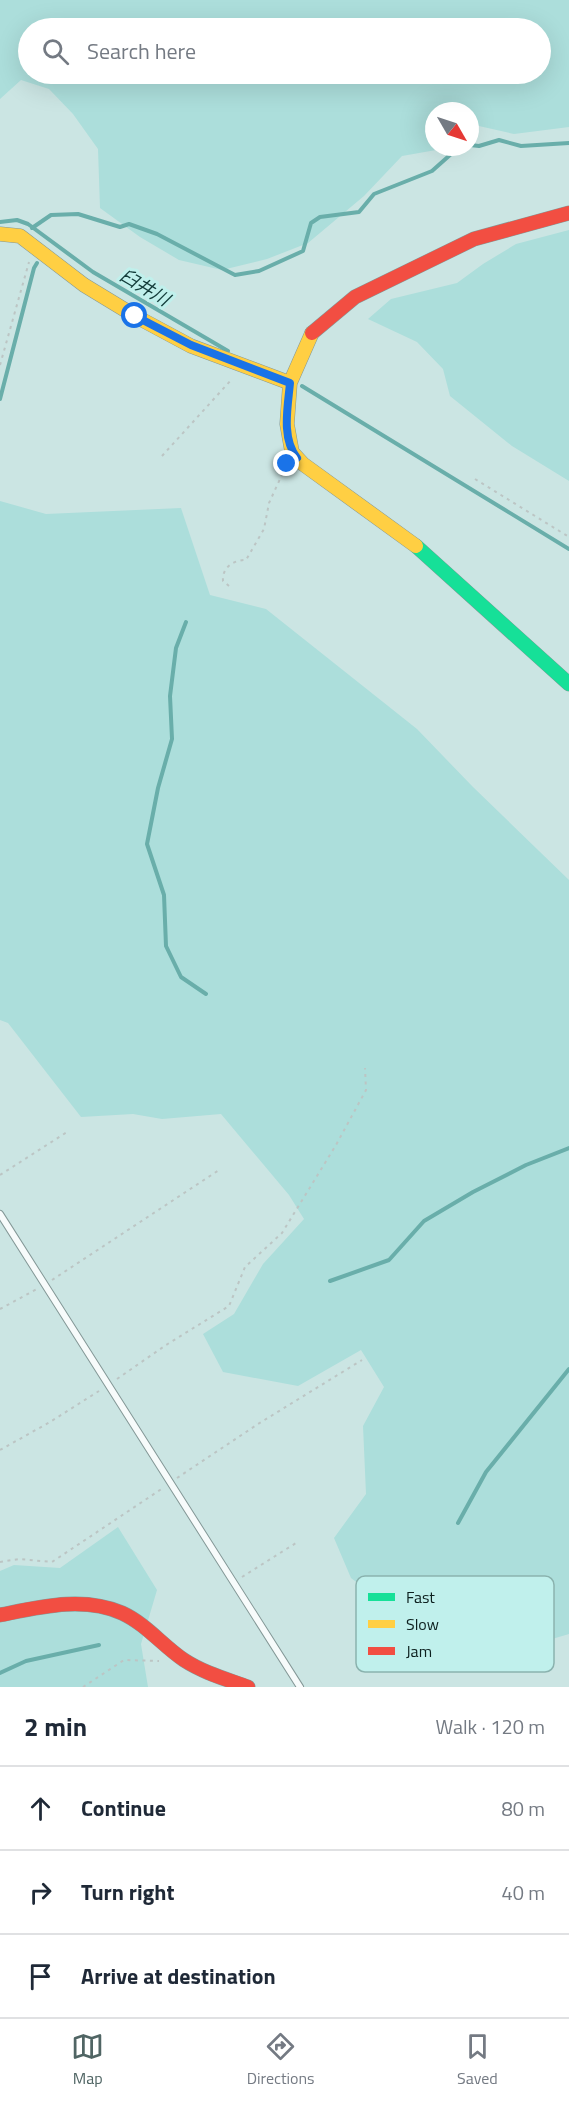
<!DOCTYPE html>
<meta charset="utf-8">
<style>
:root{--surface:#fff;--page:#f2f2f3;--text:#1f2937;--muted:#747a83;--line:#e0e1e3;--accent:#506564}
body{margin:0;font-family:"Titillium Web","Noto Sans JP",sans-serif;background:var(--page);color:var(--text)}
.compass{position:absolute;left:425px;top:102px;width:54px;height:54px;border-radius:50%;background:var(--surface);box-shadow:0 6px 24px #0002;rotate:129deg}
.stop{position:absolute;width:18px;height:18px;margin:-14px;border:4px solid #1a73e8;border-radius:50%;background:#fff}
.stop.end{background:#1a73e8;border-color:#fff;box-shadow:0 2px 6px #0008}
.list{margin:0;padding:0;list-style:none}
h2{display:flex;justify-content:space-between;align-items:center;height:78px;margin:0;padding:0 24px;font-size:26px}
h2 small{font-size:20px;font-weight:400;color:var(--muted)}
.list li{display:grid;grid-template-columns:39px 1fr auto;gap:18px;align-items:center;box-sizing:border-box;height:84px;padding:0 24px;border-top:2px solid var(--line)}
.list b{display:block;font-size:22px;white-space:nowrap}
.list em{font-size:20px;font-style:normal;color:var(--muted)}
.icon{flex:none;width:33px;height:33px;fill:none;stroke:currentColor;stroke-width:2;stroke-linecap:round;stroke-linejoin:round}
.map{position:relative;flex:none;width:569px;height:1687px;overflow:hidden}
.search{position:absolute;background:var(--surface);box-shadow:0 6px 24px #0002;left:18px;right:18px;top:18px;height:66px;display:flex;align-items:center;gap:15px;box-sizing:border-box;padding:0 21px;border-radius:33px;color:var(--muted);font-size:22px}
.sheet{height:330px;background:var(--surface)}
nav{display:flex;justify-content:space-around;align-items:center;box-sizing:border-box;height:84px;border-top:2px solid var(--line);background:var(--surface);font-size:16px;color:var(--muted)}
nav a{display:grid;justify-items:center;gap:3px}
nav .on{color:var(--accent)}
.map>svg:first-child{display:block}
.green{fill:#acdedb;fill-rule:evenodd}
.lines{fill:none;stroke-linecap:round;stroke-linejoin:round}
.stream{stroke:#69aeaa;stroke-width:4}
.lane-casing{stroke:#849897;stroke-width:8}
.fast-casing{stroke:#849897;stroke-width:15}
.slow-casing{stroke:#849897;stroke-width:15}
.jam-casing{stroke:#849897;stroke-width:15}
.path{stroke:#bcc5c4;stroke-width:2;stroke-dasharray:3 4.5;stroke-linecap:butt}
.lane{stroke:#f7fbfb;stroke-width:6}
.fast{stroke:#16e098;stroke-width:14}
.slow{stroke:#ffcf43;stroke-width:14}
.jam{stroke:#f24e42;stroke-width:14}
.route{stroke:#1a73e8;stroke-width:8}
.labels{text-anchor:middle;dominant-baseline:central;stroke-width:6;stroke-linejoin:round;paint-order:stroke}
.water-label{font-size:18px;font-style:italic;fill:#123b39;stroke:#c0f0ec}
.key{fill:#c0f0ec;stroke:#8ab2ae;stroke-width:1.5}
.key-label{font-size:16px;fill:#0d201f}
</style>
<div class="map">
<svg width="569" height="1687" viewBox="0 0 569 1687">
<rect width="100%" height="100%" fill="#cbe5e3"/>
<path class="green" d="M 0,0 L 569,0 L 569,127 L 514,134 L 470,124 L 470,111 L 434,111 L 434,147 L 439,147 L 436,150 L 402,156 L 364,196 L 308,243 L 267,259 L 222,270 L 179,260 L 140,237 L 100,208 L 98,149 L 73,114 L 49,89 L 21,80 L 0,99 ZM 540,28 L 540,74 L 28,74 L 28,28 Z
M 569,230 L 569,481 L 512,446 L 450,396 L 443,369 L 417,342 L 368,319 L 391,299 L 457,283 L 483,264 L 516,244 Z
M 0,501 L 46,514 L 181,508 L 210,595 L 266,609 L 417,729 L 473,787 L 569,880 L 569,1634 L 468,1664 L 399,1653 L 384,1603 L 351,1578 L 334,1538 L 366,1494 L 363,1426 L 384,1387 L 361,1350 L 298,1386 L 223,1372 L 203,1334 L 234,1314 L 263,1264 L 304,1219 L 289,1195 L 221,1114 L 162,1119 L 133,1114 L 81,1117 L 8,1023 L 0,1020 Z
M 118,1527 L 157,1590 L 141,1644 L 148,1687 L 0,1687 L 0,1571 L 14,1565 L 60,1568 Z"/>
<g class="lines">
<path class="stream" d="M 470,145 L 479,146 L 499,140 L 521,146 L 569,143
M 0,222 L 17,220 L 28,224 L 93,272 L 228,351
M 32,228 L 51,215 L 78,214 L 120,227 L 129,224 L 157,234 L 235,275 L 259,271 L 303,251 L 311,223 L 320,217 L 359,212 L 374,194 L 432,171 L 459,147
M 302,386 L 569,549
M 0,399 L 34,268 L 37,263
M 186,622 L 176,648 L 170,696 L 172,739 L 158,788 L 147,844 L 164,895 L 166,946 L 181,977 L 206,994
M 330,1281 L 389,1260 L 424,1221 L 473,1192 L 526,1165 L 569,1148
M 458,1523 L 486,1472 L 569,1369
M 0,1673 L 26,1661 L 99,1645"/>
<g class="lane-casing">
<path id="lane" d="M 0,1214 L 300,1687"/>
</g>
<g class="fast-casing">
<path id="fast" d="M 416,546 L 569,684"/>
</g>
<g class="slow-casing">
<path id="slow" d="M 0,234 L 20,236 L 84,285 L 135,316 L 191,346 L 290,383
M 312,333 L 290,383 L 287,424 L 292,452 L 303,464 L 416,546"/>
</g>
<g class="jam-casing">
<path id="jam" d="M 312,333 L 355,297 L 474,239 L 569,213
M 0,1615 C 40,1607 83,1596 122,1613 C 146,1624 163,1646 184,1660 C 204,1673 226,1679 248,1687"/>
</g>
<path class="path" d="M 0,365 L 29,262
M 162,456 L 232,379
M 475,479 L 569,537
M 229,586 L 223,581 C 222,567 234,560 246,560 L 264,529 L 269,503 L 286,466
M 0,1175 L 67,1132
M 52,1280 L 219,1170
M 0,1309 L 37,1289
M 117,1379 L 166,1345 L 229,1306 L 245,1267 L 282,1233 L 336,1145 L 366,1090 L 365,1068
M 0,1450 L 50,1422 L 99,1391
M 177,1478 L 258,1424 L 362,1360
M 0,1562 L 19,1559 L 52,1562 L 163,1488
M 242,1577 L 296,1543
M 83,1687 L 124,1660 L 159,1661"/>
<use href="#lane" class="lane"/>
<use href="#fast" class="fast"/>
<use href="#slow" class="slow"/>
<use href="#jam" class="jam"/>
</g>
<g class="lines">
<path class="route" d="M 135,316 L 191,345 L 290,383 C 288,406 281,438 297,458 L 287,464"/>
</g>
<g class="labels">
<g class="water-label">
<text transform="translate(145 287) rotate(31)">臼井川</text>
</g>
</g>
<rect x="356" y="1576" width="198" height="96" rx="9" class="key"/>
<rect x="368" y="1593" width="27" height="8" fill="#16e098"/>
<rect x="368" y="1620" width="27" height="8" fill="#ffcf43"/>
<rect x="368" y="1647" width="27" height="8" fill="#f24e42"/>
<g class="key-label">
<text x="406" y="1603">Fast</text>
<text x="406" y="1630">Slow</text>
<text x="406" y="1657">Jam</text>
</g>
</svg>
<svg class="compass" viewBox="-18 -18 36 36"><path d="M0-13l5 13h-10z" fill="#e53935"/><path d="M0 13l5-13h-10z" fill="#747a83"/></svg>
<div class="stop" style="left:135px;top:316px"></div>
<div class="stop end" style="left:287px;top:464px"></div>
<div class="search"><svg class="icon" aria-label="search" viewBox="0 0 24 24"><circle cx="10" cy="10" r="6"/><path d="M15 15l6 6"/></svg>Search here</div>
</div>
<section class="sheet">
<h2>2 min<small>Walk · 120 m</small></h2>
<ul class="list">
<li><svg class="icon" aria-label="ahead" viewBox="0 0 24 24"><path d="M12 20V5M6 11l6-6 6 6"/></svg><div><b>Continue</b></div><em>80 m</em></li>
<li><svg class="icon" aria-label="right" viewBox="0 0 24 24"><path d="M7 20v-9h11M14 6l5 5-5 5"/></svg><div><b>Turn right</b></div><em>40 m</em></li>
<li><svg class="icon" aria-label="arrive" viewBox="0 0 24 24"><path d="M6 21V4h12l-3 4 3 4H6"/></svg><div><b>Arrive at destination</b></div></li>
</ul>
</section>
<nav>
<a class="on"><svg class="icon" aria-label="map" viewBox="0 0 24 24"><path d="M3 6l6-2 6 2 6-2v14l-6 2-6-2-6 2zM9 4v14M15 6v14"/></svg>Map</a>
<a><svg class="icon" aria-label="directions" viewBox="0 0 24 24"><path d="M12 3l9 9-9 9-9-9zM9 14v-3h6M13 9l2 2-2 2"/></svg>Directions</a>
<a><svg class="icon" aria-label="saved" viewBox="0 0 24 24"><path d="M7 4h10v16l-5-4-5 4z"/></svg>Saved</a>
</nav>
